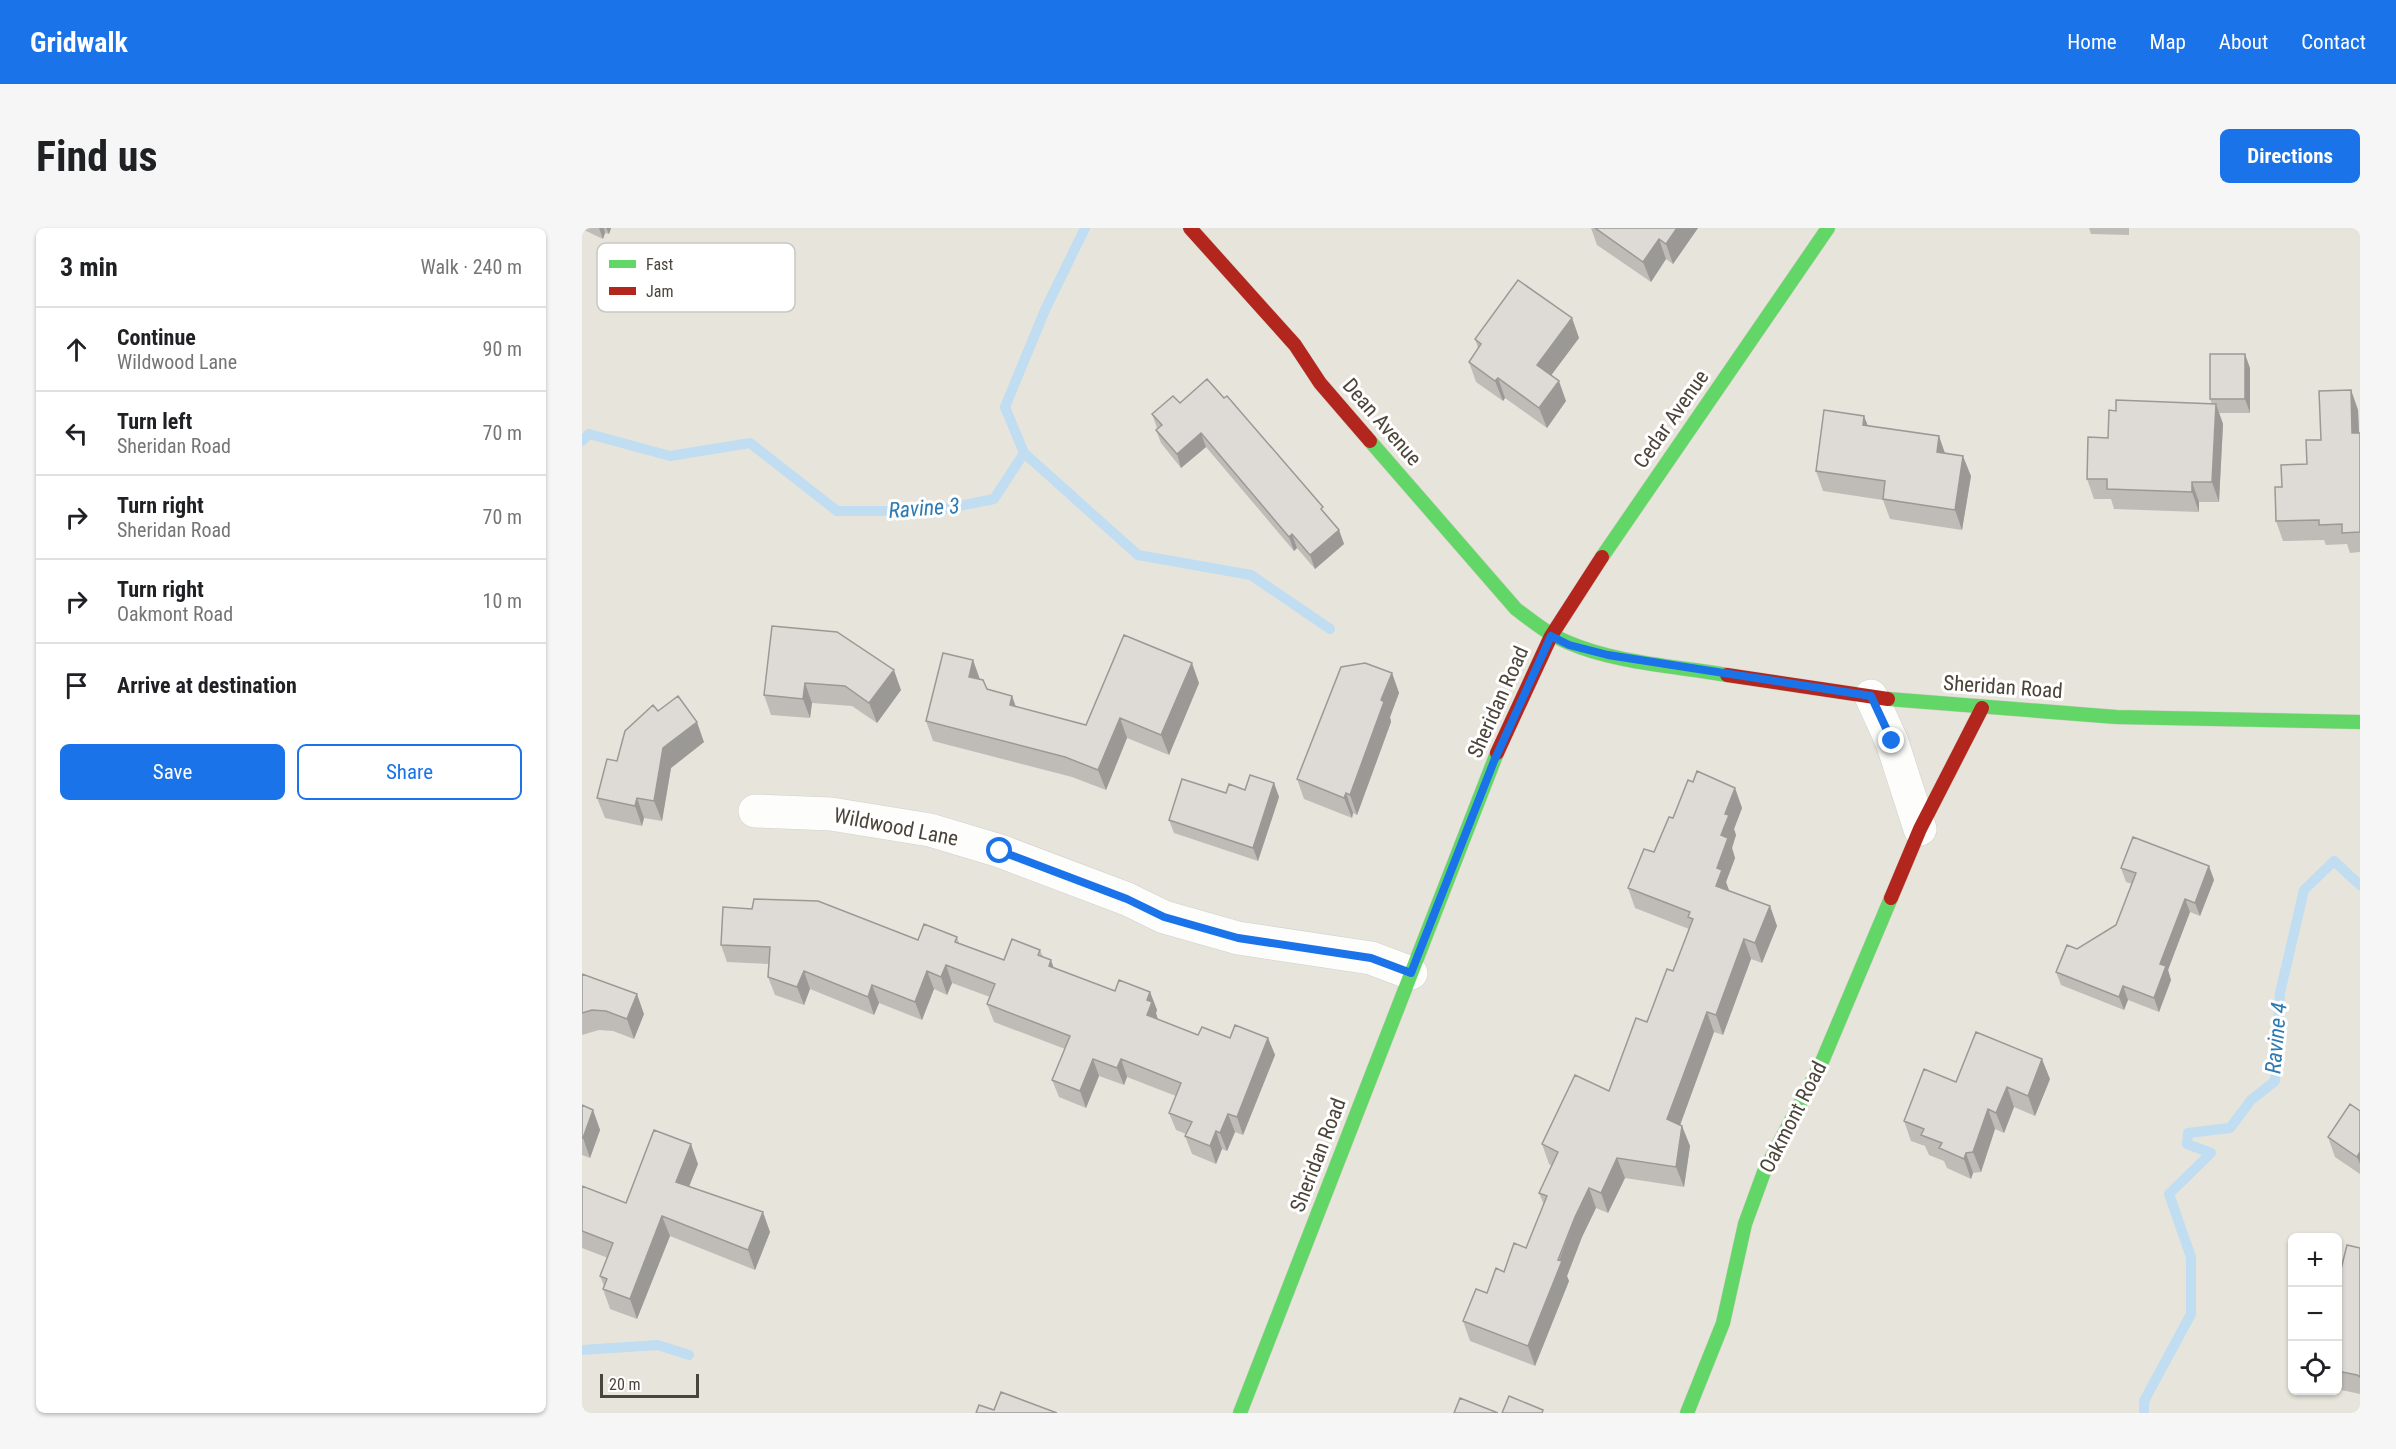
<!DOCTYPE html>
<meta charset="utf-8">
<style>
:root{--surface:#fff;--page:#f6f6f6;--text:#202124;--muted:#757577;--line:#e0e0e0;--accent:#1a73e8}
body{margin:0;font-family:"Roboto Condensed",sans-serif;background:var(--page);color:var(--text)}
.controls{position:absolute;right:18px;bottom:18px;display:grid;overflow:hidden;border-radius:9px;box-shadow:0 2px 4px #0004}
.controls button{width:54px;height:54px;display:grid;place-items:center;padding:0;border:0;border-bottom:2px solid var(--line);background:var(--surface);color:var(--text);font:30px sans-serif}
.scale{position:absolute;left:18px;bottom:15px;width:99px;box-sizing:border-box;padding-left:6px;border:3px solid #4b4439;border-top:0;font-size:16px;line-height:21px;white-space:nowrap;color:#4b4439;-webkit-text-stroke:4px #fff;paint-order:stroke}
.stop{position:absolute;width:18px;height:18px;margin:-14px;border:4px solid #1a73e8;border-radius:50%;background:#fff}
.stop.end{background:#1a73e8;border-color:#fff;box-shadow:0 2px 6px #0008}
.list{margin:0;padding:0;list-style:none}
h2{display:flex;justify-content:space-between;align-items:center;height:78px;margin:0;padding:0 24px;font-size:26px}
h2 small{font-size:20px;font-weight:400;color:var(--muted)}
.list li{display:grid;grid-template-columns:39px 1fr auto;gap:18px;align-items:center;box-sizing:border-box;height:84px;padding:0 24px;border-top:2px solid var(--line)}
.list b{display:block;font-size:22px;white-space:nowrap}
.list p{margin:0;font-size:20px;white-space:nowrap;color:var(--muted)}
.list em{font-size:20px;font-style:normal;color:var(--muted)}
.actions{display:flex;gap:12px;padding:18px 24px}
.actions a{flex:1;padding:14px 0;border:2px solid var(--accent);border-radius:9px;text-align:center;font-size:21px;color:var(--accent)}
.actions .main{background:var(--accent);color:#fff}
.icon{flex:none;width:33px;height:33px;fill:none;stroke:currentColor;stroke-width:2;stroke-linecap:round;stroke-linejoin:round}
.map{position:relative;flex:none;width:1778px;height:1185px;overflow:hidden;border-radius:9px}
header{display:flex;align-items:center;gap:36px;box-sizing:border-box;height:84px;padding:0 30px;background:var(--accent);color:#fff}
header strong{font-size:28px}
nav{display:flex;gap:33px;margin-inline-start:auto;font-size:21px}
.intro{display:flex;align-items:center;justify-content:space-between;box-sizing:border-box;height:144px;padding:0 36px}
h1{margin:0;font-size:42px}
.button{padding:15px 27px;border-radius:9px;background:var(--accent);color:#fff;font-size:21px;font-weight:700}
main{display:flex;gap:36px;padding:0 36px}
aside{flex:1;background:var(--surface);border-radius:9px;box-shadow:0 2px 4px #0004}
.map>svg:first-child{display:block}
.residential{fill:#e7e4dc;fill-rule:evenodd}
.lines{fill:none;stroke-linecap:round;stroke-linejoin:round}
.stream{stroke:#c0ddf1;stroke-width:10}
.street-casing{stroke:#d2d0cb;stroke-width:34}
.fast-casing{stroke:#d3cfc5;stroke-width:15}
.jam-casing{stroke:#d3cfc5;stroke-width:15}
.street{stroke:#fdfdfc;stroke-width:33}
.fast{stroke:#63d668;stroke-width:14}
.jam{stroke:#b3261e;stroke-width:14}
.wall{fill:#bfbcb8}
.shaded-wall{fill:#9b9996}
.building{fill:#dedbd6;stroke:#9b9996;stroke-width:1.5}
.route{stroke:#1a73e8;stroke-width:8}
.labels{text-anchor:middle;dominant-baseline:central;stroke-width:6;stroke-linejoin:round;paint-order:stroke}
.street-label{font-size:21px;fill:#4b4439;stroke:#fff}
.water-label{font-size:22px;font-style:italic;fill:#2e7ab2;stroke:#fff}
.key{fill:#fff;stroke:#c9c7c4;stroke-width:1.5}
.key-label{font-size:16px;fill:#4b4439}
</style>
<header>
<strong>Gridwalk</strong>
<nav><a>Home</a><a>Map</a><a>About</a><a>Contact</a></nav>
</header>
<div class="intro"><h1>Find us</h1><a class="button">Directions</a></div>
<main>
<aside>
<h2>3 min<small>Walk · 240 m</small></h2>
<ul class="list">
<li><svg class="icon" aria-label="ahead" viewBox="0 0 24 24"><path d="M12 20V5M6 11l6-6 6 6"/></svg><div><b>Continue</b><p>Wildwood Lane</p></div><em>90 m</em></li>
<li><svg class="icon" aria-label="left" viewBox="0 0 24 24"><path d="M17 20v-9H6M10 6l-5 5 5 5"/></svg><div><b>Turn left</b><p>Sheridan Road</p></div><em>70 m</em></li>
<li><svg class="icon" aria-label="right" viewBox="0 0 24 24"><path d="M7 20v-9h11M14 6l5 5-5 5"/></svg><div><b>Turn right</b><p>Sheridan Road</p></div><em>70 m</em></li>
<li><svg class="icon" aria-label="right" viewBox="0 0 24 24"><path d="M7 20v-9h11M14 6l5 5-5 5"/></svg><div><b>Turn right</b><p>Oakmont Road</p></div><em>10 m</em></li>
<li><svg class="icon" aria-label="arrive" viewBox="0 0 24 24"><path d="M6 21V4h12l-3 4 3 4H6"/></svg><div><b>Arrive at destination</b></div></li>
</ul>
<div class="actions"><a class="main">Save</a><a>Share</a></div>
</aside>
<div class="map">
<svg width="1778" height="1185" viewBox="0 0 1778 1185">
<rect width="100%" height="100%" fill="#f4f2ee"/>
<path class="residential" d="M 0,0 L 1778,0 L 1778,1185 L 0,1185 ZM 1710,1010 L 1756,1010 L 1756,1162 L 1710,1162 Z"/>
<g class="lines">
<path class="stream" d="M 0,213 L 7,206 L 88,228 L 168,215 L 255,283 L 352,283 L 412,271 L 442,225 L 423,179 L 463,82 L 503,0
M 442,225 L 556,327 L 669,347 L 748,401
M 0,1122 L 76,1117 L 107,1127
M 1562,1185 L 1562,1173 L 1609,1086 L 1609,1029 L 1587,966 L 1629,925 L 1605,916 L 1606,905 L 1648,900 L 1669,872 L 1693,853 L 1698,765 L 1722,662 L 1752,633 L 1778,657"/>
<g class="street-casing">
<path id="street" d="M 1289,468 L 1310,514 L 1338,601
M 173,583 L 249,586 L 348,602 L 418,623 L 545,671 L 582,689 L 656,710 L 789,730 L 829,745"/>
</g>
<g class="fast-casing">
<path id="fast" d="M 788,213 L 934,381 C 950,393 966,406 985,414 C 1033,435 1092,438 1145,447
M 1020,329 L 1246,0
M 1306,471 L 1534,489 L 1778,494
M 658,1185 L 915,525
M 1105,1185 L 1141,1095 L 1163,996 L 1182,944 L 1239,836 L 1309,670"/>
</g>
<g class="jam-casing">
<path id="jam" d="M 608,0 L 713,117 L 738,155 L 788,213
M 1145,447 L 1306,471
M 915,525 L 969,408 L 1020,329
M 1309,670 L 1338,601 L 1400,480"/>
</g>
<use href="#street" class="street"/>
<use href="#fast" class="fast"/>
<use href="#jam" class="jam"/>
</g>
<path class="wall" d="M 0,0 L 29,0 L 27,6 L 23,5 L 21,11 L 0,1 Z
M 1009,0 L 1116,0 L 1091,36 L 1084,31 L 1069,54 L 1015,17 Z
M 1507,0 L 1547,0 L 1547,7 L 1509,6 Z
M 990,90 L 997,110 L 969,147 L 984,173 L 965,200 L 923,170 L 921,173 L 894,154 L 887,134 L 896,120 L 893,111 Z
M 1668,140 L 1668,185 L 1637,185 L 1641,196 L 1637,274 L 1617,274 L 1617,284 L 1532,281 L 1529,271 L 1512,271 L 1505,251 L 1526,210 L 1534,183 L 1630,176 L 1628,171 Z
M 1769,162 L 1776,182 L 1777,205 L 1778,205 L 1778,324 L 1768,325 L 1765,316 L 1744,317 L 1742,312 L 1701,313 L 1694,293 L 1700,259 L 1725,236 Z
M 598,175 L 744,287 L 757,302 L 762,316 L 733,341 L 715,320 L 712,323 L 624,219 L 599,240 L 579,215 L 574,202 L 575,200 L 570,186 Z
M 1286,197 L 1364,225 L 1389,248 L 1380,302 L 1308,291 L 1301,272 L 1241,263 L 1234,243 Z
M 190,398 L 319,462 L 295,495 L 270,478 L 230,475 L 228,490 L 189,487 L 182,467 Z
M 391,432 L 398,451 L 405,461 L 430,468 L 434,479 L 504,497 L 617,455 L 587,527 L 545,510 L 524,562 L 490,549 L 351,513 L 344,493 Z
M 810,445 L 817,465 L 808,489 L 809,494 L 775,587 L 771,585 L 770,590 L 722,571 L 715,551 Z
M 76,483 L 122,514 L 89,540 L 80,593 L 62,590 L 60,598 L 23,590 L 15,570 L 35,533 Z
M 1111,554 L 1153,560 L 1160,580 L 1152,601 L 1154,607 L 1150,620 L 1153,630 L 1144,654 L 1147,663 L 1188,678 L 1195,698 L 1180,735 L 1169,731 L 1141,807 L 1132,804 L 1098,897 L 1100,898 L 1108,918 L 1102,959 L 1043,950 L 1026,985 L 1014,980 L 1000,1009 L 985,1048 L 987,1053 L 953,1138 L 888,1113 L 881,1093 L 922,1044 L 944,1020 L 962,977 L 957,965 L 970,938 L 967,936 L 960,916 L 1027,863 L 1091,743 L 1107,701 L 1053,680 L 1046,660 L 1072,624 Z
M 692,555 L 697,569 L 676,633 L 592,605 L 587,592 L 644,565 Z
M 1627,638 L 1632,652 L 1618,688 L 1608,684 L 1586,742 L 1589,752 L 1577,784 L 1546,772 L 1542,782 L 1479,757 L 1474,744 L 1495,721 L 1534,697 L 1550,656 L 1544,654 L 1539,640 Z
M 375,709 L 377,715 L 422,732 L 458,722 L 461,729 L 472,740 L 533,763 L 568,764 L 575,782 L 574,785 L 576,791 L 616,807 L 648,810 L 686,810 L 693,827 L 661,907 L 653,904 L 645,923 L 640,921 L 634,936 L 610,926 L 603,908 L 604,906 L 594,902 L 587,885 L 594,868 L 545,849 L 542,857 L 517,848 L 504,880 L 477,869 L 470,852 L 483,821 L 412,794 L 405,776 L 408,769 L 370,755 L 365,767 L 352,761 L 340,792 L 297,775 L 292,787 L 228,761 L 222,777 L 193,767 L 186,749 L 187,736 L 145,734 L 139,717 L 336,712 Z
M 0,746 L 62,786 L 52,811 L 31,803 L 17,802 L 0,807 Z
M 1468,851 L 1453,888 L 1432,879 L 1422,905 L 1413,901 L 1399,944 L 1391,945 L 1389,951 L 1365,940 L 1362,933 L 1347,927 L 1343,918 L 1329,913 L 1322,893 L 1374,854 Z
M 0,877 L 11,882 L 18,902 L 8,930 L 0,927 Z
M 1778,883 L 1778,946 L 1753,929 L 1746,909 Z
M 116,936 L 107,958 L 188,1004 L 173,1042 L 88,1008 L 55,1091 L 28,1081 L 21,1061 L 22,1058 L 18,1048 L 26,1030 L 0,1020 L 0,958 L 44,975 Z
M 1778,1020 L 1778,1166 L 1755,1161 L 1755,1040 L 1759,1041 Z"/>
<path class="shaded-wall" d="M 17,0 L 22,0 L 23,5 L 21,11 Z
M 24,0 L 29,0 L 27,6 Z
M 1095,0 L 1116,0 L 1091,36 L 1084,16 Z
M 1077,11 L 1084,31 L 1069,54 L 1061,34 Z
M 990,90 L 997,110 L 962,157 L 955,137 Z
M 1663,126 L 1668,140 L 1668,185 L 1663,171 Z
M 916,150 L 923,170 L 921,173 L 913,153 Z
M 977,153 L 984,173 L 965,200 L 957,180 Z
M 1769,162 L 1776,182 L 1778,225 L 1770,205 Z
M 1634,176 L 1641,196 L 1637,274 L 1630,254 Z
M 1282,188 L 1290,208 L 1281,197 Z
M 619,205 L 624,219 L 599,240 L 595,226 Z
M 1357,208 L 1364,228 L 1355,224 Z
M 1381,228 L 1389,248 L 1380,302 L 1373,282 Z
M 1610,254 L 1617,274 L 1617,284 L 1610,264 Z
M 757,302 L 762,316 L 733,341 L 728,327 Z
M 710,306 L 715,320 L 712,323 L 707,309 Z
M 391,432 L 398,452 L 387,449 Z
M 610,435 L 617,455 L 587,527 L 579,507 Z
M 312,442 L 319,462 L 295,495 L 287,475 Z
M 810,445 L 817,465 L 808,489 L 809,494 L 775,587 L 768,567 L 799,472 Z
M 223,455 L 230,475 L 228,490 L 221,471 Z
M 430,468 L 437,488 L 428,477 Z
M 538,490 L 545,510 L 524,562 L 516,542 Z
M 115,494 L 122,514 L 89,540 L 80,593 L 72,573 L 81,520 Z
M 692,555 L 697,569 L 676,633 L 671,620 Z
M 1153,560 L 1160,580 L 1152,601 L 1154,607 L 1150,620 L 1153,630 L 1144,654 L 1147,662 L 1141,678 L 1134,658 L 1135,640 L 1143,586 Z
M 764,565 L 771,585 L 770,590 L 762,570 Z
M 55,570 L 62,590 L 60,598 L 53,578 Z
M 1627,638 L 1632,652 L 1618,688 L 1613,675 Z
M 1603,671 L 1608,684 L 1586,742 L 1589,752 L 1577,784 L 1572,770 L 1578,736 Z
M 1188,678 L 1195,698 L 1180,735 L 1173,715 Z
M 1162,711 L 1169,731 L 1141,807 L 1134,787 Z
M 469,732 L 475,749 L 467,738 Z
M 364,737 L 370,755 L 365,767 L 359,749 Z
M 222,743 L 228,761 L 222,777 L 215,759 Z
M 345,743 L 352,761 L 340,792 L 333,774 Z
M 290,757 L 297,775 L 292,787 L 286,769 Z
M 1541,758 L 1546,772 L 1542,782 L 1537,769 Z
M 568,764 L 575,782 L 574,785 L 576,792 L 565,787 L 565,772 Z
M 55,766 L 62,786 L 52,811 L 45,791 Z
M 1125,784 L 1132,804 L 1093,911 L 1085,891 Z
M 686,810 L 693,827 L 661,907 L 655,889 Z
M 511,831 L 517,848 L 504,880 L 498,863 Z
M 539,831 L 545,849 L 542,857 L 535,840 Z
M 1460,831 L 1468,851 L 1453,888 L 1446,868 Z
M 1425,859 L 1432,879 L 1422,905 L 1414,885 Z
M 1406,881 L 1413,901 L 1399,944 L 1391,924 Z
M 11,882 L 18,902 L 8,930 L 1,910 Z
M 646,886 L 653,904 L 645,923 L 638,905 Z
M 1100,898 L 1108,918 L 1102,959 L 1094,939 Z
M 634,903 L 640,921 L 634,936 L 628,918 Z
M 109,916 L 116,936 L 101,974 L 94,954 Z
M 1778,924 L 1778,936 L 1775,929 Z
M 1384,925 L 1391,945 L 1389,951 L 1382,931 Z
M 1035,930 L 1043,950 L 1026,985 L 1019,965 Z
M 1007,960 L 1014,980 L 1000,1009 L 985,1048 L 987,1053 L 953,1138 L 946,1118 L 993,989 Z
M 181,984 L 188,1004 L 173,1042 L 166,1022 Z
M 80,988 L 88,1008 L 55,1091 L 48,1071 Z"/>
<path class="building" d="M 1013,0 L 1095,0 L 1084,16 L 1077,11 L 1061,34 Z
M 936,52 L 990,90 L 955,137 L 977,153 L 957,180 L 916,150 L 913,153 L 887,134 L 899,116 L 893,111 Z
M 1628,126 L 1663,126 L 1663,171 L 1628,171 Z
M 625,151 L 642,170 L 645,168 L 741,279 L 739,281 L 757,302 L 728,327 L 710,306 L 707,309 L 619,205 L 595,226 L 574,202 L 580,197 L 570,186 L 591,168 L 598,175 Z
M 1769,162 L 1770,205 L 1778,205 L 1778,304 L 1760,305 L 1760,296 L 1737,297 L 1737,292 L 1694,293 L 1693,259 L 1700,259 L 1699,237 L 1725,236 L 1724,212 L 1739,212 L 1737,163 Z
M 1534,172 L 1634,176 L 1630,254 L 1610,254 L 1610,264 L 1525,261 L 1525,251 L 1505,251 L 1506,209 L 1526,210 L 1527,182 L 1534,183 Z
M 1242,182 L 1282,188 L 1281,197 L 1357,208 L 1355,224 L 1381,228 L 1373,282 L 1301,271 L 1303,253 L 1234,243 Z
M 190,398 L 255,404 L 312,442 L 287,475 L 263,458 L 223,455 L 221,471 L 182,467 Z
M 542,407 L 610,435 L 579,507 L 538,490 L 516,542 L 483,529 L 344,493 L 361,425 L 391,432 L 387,449 L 401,452 L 405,461 L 430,468 L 428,477 L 504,497 Z
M 783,435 L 810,445 L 799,472 L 802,474 L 768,567 L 764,565 L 762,570 L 715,551 L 759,439 Z
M 96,468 L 115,494 L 81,520 L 72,573 L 55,570 L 53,578 L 15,570 L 25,531 L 35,533 L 43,503 L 71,477 L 76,483 Z
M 1115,543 L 1153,560 L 1143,586 L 1147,587 L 1139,607 L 1146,610 L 1135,640 L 1140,642 L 1134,658 L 1188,678 L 1173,715 L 1162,711 L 1134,787 L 1125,784 L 1085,891 L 1100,898 L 1094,939 L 1035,930 L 1019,965 L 1007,960 L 993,989 L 976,1032 L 980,1033 L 946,1118 L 881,1093 L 894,1061 L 905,1065 L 914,1040 L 922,1044 L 932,1015 L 944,1020 L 965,968 L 957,965 L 976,924 L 960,916 L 993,847 L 1027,863 L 1054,790 L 1065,794 L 1085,741 L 1091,743 L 1111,691 L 1106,689 L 1108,684 L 1046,660 L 1062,621 L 1072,624 L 1087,589 L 1091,590 L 1106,552 L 1111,554 Z
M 668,547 L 692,555 L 671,620 L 587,592 L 600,551 L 644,565 L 647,556 L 663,562 Z
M 1551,609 L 1627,638 L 1613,675 L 1603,671 L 1578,736 L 1584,738 L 1572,770 L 1541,758 L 1537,769 L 1474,744 L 1485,717 L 1495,721 L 1534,697 L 1554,645 L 1539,640 Z
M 172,671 L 236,673 L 336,712 L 342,696 L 375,709 L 373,714 L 422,732 L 430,711 L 458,722 L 456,727 L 469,732 L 467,738 L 533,763 L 537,752 L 568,764 L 565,772 L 570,774 L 565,787 L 616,807 L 620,799 L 648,810 L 653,797 L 686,810 L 655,889 L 646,886 L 638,905 L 634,903 L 628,918 L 603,908 L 610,894 L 587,885 L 599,855 L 539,831 L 535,840 L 511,831 L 498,863 L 470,852 L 488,808 L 405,776 L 413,756 L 364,737 L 359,749 L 345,743 L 333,774 L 290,757 L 286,769 L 222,743 L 215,759 L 186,749 L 188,719 L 139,717 L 141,679 L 170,681 Z
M 0,746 L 55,766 L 45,791 L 24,783 L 10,782 L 0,785 Z
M 1394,804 L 1460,831 L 1446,868 L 1425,859 L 1414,885 L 1406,881 L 1391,924 L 1384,925 L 1382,931 L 1357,920 L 1360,915 L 1339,907 L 1342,901 L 1322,893 L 1342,841 L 1374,854 Z
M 1768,876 L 1778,883 L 1778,924 L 1775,929 L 1746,909 Z
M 0,877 L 11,882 L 1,910 L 0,910 Z
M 72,902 L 109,916 L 94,954 L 181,984 L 166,1022 L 80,988 L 48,1071 L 21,1061 L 25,1051 L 18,1048 L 31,1015 L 0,1003 L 0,958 L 44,975 Z
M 1765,1017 L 1778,1020 L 1778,1149 L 1775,1147 L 1755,1143 L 1755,1040 L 1759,1041 Z
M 419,1164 L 475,1185 L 394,1185 L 397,1177 L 412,1182 Z
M 927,1168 L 961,1182 L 960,1185 L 920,1185 Z
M 878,1170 L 916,1185 L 872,1185 Z"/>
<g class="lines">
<path class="route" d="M 418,623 L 545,671 L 582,689 L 656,710 L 789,730 L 829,745 L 912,533 L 969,408 L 987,417 L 1026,427 L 1289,468 L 1310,513"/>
</g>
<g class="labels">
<g class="street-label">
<text transform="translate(1089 191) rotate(-55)">Cedar Avenue</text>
<text transform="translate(800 194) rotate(49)">Dean Avenue</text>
<text transform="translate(1421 459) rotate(4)">Sheridan Road</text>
<text transform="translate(916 474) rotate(-66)">Sheridan Road</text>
<text transform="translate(314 599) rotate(11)">Wildwood Lane</text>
<text transform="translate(1211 889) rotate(-63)">Oakmont Road</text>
<text transform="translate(736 927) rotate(-69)">Sheridan Road</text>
</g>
<g class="water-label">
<text transform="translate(342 280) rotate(-4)">Ravine 3</text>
<text transform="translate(1694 810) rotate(-85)">Ravine 4</text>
</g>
</g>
<rect x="15" y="15" width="198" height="69" rx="9" class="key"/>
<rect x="27" y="32" width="27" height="8" fill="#63d668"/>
<rect x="27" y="59" width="27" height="8" fill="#b3261e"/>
<g class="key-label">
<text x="64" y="42">Fast</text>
<text x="64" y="69">Jam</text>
</g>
</svg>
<div class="controls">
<button>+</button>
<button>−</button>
<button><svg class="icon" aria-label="locate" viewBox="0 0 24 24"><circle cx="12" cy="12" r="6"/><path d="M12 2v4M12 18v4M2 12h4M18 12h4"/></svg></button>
</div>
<div class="scale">20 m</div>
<div class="stop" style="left:418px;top:623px"></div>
<div class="stop end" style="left:1310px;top:513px"></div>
</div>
</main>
